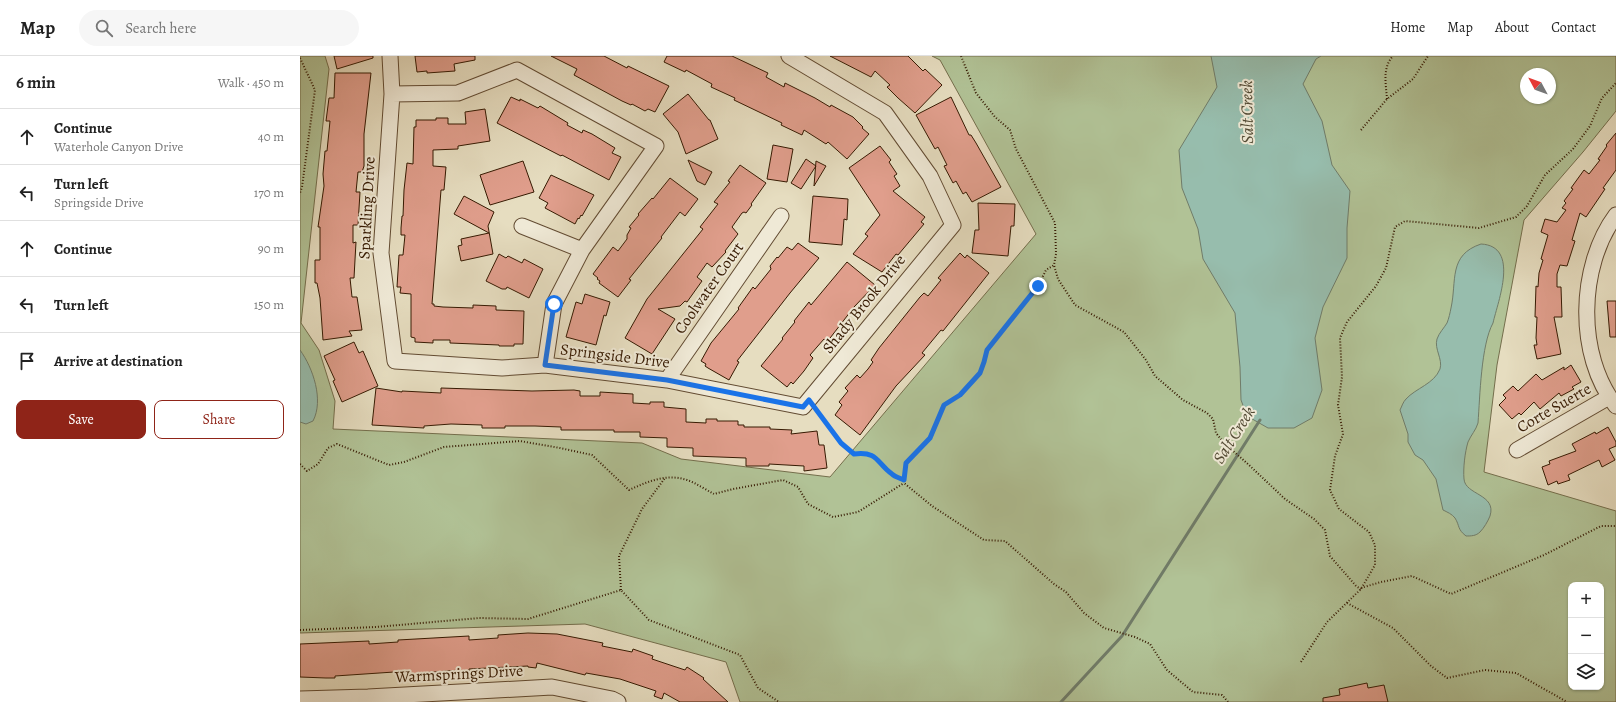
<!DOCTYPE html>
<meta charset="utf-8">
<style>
:root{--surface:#fff;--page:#f6f6f6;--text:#222;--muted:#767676;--line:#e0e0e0;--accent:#8f2418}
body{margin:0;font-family:Alegreya,serif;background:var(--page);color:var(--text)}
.controls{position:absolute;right:12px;bottom:12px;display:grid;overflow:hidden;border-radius:8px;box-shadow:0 1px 3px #0004}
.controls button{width:36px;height:36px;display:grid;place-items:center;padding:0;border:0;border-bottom:1px solid var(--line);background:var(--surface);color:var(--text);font:20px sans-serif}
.compass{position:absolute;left:1220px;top:12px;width:36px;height:36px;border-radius:50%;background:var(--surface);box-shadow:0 1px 3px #0004;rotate:311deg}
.stop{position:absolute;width:12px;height:12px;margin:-9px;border:3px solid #1a73e8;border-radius:50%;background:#fff}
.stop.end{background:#1a73e8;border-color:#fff;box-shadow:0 1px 4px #0008}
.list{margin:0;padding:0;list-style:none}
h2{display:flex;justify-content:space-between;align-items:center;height:52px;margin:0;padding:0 16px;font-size:17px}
h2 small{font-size:13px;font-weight:400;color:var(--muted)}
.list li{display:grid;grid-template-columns:26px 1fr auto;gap:12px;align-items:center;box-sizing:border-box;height:56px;padding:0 16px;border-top:1px solid var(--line)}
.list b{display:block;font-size:15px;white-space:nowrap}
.list p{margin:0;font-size:13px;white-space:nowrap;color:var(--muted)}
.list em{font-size:13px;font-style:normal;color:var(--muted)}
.actions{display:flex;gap:8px;padding:12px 16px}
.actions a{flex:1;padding:9px 0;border:1px solid var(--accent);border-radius:8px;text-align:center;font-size:14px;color:var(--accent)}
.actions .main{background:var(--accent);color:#fff}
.icon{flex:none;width:22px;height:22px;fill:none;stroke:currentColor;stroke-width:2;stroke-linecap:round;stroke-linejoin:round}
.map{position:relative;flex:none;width:1316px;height:646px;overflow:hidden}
header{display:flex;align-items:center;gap:24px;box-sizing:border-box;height:56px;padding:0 20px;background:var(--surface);border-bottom:1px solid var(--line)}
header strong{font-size:19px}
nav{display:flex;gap:22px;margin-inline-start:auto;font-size:14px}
.search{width:280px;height:36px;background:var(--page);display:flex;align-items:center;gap:10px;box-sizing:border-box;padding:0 14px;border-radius:22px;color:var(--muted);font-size:15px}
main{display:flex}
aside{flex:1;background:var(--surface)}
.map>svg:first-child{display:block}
.green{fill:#b1c296;stroke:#746e4c;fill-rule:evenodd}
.water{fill:#97bdad;stroke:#707c69}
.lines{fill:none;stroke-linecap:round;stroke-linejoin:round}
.stream{stroke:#707c69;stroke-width:3}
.building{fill:#e09e8c;stroke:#361a02}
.minor-casing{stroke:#624b32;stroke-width:17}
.path{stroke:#361a02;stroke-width:2;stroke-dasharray:1 2;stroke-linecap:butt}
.minor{stroke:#efe9d6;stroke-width:15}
.route{stroke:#1a73e8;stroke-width:5}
.labels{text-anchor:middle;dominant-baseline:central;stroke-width:4;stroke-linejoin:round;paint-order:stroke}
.street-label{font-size:16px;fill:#361a02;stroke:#efe9d6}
.water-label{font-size:17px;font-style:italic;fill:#534b35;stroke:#efe9d6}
</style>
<header>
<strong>Map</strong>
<div class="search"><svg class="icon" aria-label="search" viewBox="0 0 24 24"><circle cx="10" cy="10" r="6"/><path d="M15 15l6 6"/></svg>Search here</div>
<nav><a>Home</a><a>Map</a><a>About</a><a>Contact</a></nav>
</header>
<main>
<aside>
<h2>6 min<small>Walk · 450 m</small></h2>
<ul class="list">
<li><svg class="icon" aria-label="ahead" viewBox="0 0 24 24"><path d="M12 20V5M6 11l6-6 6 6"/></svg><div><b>Continue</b><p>Waterhole Canyon Drive</p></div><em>40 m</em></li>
<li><svg class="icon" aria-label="left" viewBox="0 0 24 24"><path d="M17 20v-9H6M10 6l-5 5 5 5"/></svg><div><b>Turn left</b><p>Springside Drive</p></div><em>170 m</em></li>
<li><svg class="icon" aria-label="ahead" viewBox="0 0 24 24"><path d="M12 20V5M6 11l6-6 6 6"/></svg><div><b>Continue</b></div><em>90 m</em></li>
<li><svg class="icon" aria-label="left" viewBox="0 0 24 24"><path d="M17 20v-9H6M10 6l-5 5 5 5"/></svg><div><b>Turn left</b></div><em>150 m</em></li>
<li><svg class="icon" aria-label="arrive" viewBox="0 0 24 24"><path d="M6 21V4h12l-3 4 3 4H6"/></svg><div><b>Arrive at destination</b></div></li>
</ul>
<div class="actions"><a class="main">Save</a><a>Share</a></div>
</aside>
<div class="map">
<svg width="1316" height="646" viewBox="0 0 1316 646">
<rect width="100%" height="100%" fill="#e6ddc0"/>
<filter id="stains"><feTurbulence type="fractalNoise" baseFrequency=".005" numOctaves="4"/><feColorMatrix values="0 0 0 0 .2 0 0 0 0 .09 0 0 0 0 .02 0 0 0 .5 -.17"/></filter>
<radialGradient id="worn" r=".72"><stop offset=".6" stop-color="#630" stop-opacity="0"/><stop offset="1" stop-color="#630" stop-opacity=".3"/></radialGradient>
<path class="green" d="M 0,0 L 25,0 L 29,13 L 1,267 L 19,294 L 35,345 L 33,373 L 342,387 L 381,403 L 530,421 L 736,178 L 640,4 L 632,0 L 1316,0 L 1316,55 L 1283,96 L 1224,164 L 1197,309 L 1184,416 L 1316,455 L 1316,646 L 440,646 L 426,606 L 285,568 L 0,577 ZM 1226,18 L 1250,18 L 1250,42 L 1226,42 ZM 1271,529 L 1301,529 L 1301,631 L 1271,631 Z"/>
<path class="water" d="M 911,0 L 1021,0 L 1016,3 L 1003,28 L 1022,65 L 1032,109 L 1050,135 L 1047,172 L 1047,202 L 1023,251 L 1015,282 L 1022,334 L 1012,362 L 994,372 L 968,372 L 947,360 L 941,344 L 940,311 L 935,257 L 903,203 L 898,173 L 882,132 L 879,94 L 917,31 Z
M 1181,188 C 1220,190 1198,245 1193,267 C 1181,289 1180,340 1178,367 C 1176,374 1171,379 1168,386 C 1165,396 1163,412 1164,423 C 1165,439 1197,438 1190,460 C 1188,465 1184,472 1180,476 C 1176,480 1171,480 1166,480 C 1157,473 1160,470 1155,462 C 1152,458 1147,456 1143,454 L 1136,423 L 1123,404 L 1115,399 L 1108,386 L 1108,378 L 1100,354 C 1102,350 1103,346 1106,343 C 1116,332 1134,328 1140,313 C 1143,303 1134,293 1137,283 C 1139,277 1144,272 1147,267 C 1149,262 1150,257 1151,252 C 1157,225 1148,199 1181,188 Z
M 0,294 C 13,312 24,344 13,365 L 6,368 L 0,366 Z"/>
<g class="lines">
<path class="stream" d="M 761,646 L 822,580 L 960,364"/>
</g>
<path class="building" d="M 34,0 L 73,0 L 73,2 L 37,13 Z
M 115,0 L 175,0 L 175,4 L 154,8 L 155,15 L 127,17 L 127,15 L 117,16 Z
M 251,0 L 304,0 L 327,12 L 328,10 L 369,30 L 355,56 L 348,53 L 345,55 L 332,48 L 331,49 L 322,45 L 274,19 L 277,13 Z
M 367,0 L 432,0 L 468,17 L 466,21 L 484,31 L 485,27 L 515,42 L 530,51 L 531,49 L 553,61 L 563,71 L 562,72 L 569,78 L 547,103 L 528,86 L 526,88 L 504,74 L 502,79 L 481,69 L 482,67 L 434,44 L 435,42 L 411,31 L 412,28 L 386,14 L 385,16 L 364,6 Z
M 530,0 L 608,0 L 623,15 L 625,13 L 642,29 L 615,57 L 598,42 L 587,31 L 590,29 L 575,15 L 571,21 Z
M 35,17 L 71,17 L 64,78 L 64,110 L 62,116 L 58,116 L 56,136 L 60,136 L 58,169 L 53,169 L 53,187 L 56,186 L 54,222 L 50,222 L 52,241 L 57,241 L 62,274 L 49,275 L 52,280 L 23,284 L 20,242 L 17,227 L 15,227 L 15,204 L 20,204 L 20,171 L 18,171 L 24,130 L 23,118 L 25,95 L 27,95 L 30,65 L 26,65 L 29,42 L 34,42 Z
M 388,38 L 409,64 L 410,64 L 418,83 L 386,98 L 378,76 L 363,58 Z
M 211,41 L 220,45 L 220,43 L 238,52 L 240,50 L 268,67 L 267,69 L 282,77 L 283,74 L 292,78 L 315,92 L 312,97 L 321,101 L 309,124 L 262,99 L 261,100 L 197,67 Z
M 651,41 L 669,79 L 671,79 L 676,87 L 701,131 L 672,146 L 666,136 L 663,138 L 656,125 L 653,127 L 644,110 L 647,109 L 638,91 L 635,93 L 616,59 Z
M 185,53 L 190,85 L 158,90 L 158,93 L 133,94 L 133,110 L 146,111 L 144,134 L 141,134 L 132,248 L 134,248 L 134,250 L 143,251 L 173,252 L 173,249 L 196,250 L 196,254 L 224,255 L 223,288 L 214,288 L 214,290 L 199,290 L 199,289 L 150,287 L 150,284 L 133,284 L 133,287 L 115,286 L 115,282 L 111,281 L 111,238 L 100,237 L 101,231 L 97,231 L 99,199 L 103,199 L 105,179 L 101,179 L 101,172 L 102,160 L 103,160 L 104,134 L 107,107 L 113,108 L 114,71 L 116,71 L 116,64 L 136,64 L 136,62 L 148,62 L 148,68 L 166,68 L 165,56 Z
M 1316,77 L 1316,114 L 1303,132 L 1305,133 L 1286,161 L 1280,157 L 1272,184 L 1275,185 L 1267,210 L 1260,209 L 1257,218 L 1257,231 L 1261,231 L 1262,261 L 1254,261 L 1261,298 L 1237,303 L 1234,289 L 1237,289 L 1236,282 L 1237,261 L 1235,261 L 1236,230 L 1238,231 L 1239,217 L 1243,204 L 1241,203 L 1248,179 L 1241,176 L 1245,163 L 1257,166 L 1266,154 L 1262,152 L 1266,147 L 1264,145 L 1273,133 L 1271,132 L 1284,114 L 1289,118 L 1300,104 L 1298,103 L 1307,90 L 1306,89 Z
M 473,89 L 493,93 L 487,126 L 467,123 Z
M 580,90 L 591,104 L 589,106 L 597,118 L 594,120 L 600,130 L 593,135 L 625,161 L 621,166 L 624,168 L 598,199 L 596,198 L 582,216 L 553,198 L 568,180 L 565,178 L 580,159 L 549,112 Z
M 506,103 L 516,110 L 501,133 L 491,127 Z
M 388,104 L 412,116 L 405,129 L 397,125 Z
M 223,105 L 234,136 L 190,149 L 180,119 Z
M 516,105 L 526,110 L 514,130 Z
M 440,109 L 466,127 L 451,148 L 452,149 L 446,157 L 444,156 L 442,157 L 432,171 L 438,178 L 425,195 L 426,196 L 412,211 L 407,207 L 397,221 L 402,225 L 387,246 L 385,245 L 380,250 L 358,253 L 375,263 L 352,298 L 325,282 L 347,243 L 403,173 L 400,171 L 418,148 L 414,146 L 430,126 L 428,125 Z
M 251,119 L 294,139 L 282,160 L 281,159 L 279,163 L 278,162 L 275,168 L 245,152 L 248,147 L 239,142 Z
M 370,122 L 398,143 L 385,160 L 380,156 L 361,181 L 362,182 L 329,223 L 331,224 L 318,241 L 299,227 L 300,225 L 297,223 L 298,222 L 293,218 L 313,191 L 318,195 L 327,183 L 327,179 L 331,172 L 329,171 L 339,159 L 338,158 L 352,142 L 353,143 Z
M 164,140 L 194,156 L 188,170 L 193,198 L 161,205 L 158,190 L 162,189 L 161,183 L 189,177 L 154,158 Z
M 513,140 L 548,143 L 547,164 L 544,163 L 542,189 L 509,186 Z
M 678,147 L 715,148 L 714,170 L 711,170 L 708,200 L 672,197 L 675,174 L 679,174 Z
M 498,187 L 519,202 L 490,237 L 437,305 L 439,306 L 429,324 L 408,312 L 405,310 L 406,308 L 401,305 L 411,287 L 439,253 L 438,252 L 453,231 L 455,233 L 471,213 L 470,210 L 477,201 L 478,202 L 487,191 L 492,194 Z
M 660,197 L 665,202 L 667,199 L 689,217 L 643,275 L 641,274 L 622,297 L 625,299 L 596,330 L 560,379 L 535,359 L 542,349 L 539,346 L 548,335 L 545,332 L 557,319 L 560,322 L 568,313 L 573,306 L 571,304 L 579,292 L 620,241 L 624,237 L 628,240 L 641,224 L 638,222 Z
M 199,198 L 206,202 L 208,200 L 222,207 L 224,203 L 243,213 L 229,242 L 207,231 L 206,233 L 202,233 L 186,225 Z
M 547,206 L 575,229 L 554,251 L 527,286 L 524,283 L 510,299 L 513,302 L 504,315 L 493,328 L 491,326 L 487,331 L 461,310 L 483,283 L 482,282 L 495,266 L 494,265 L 509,246 L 511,249 Z
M 285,238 L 310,246 L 306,260 L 304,259 L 296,289 L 266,281 L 276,246 L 282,248 Z
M 1307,245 L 1316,245 L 1316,281 L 1310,281 Z
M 54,286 L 59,297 L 63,295 L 78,330 L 42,346 L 33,325 L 35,324 L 24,300 Z
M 1271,309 L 1281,326 L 1272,331 L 1274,333 L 1261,340 L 1259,337 L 1240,353 L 1234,346 L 1221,359 L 1219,357 L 1212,363 L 1199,349 L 1206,342 L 1203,339 L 1213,330 L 1218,335 L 1236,318 L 1242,324 L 1264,311 L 1264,314 Z
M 76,332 L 102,336 L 102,335 L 141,337 L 141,332 L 232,335 L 274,334 L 280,335 L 280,340 L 300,340 L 300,336 L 333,338 L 333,347 L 350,348 L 350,346 L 364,346 L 364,351 L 386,353 L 386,366 L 406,367 L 406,363 L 417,363 L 417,365 L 438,365 L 438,369 L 444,369 L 444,371 L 470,371 L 470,373 L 492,374 L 491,378 L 517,375 L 519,389 L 524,389 L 527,412 L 504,415 L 504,410 L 469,408 L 469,410 L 446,410 L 446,402 L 393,400 L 393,392 L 367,391 L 367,382 L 340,381 L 340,376 L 314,376 L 314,374 L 261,374 L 261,371 L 235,370 L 205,370 L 205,372 L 182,372 L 182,369 L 151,368 L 124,370 L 124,372 L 72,369 Z
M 1308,371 L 1316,386 L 1316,390 L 1309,393 L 1315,404 L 1302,411 L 1299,404 L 1268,419 L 1270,424 L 1258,428 L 1257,425 L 1248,429 L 1242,411 L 1250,408 L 1249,405 L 1276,395 L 1272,388 L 1295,376 L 1296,378 Z
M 228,577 L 257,578 L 303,587 L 302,590 L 332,596 L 333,593 L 353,600 L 352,603 L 385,614 L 387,611 L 404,622 L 403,623 L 428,646 L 380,646 L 364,637 L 362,643 L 354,640 L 356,635 L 320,623 L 286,617 L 285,619 L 237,607 L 236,612 L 228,611 L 228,610 L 169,613 L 169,615 L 160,616 L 160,614 L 109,618 L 109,615 L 35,620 L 35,622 L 26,622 L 0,621 L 0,588 L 69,585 L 69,588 L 98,586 L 98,584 L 169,580 L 169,584 L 198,582 L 198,579 Z
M 1067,627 L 1068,632 L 1084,629 L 1088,646 L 1023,646 L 1023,642 L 1040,639 L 1039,633 Z"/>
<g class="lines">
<g class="minor-casing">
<path id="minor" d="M 90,0 L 92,38 L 81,197 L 95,305 L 202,312 L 245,309 L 367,324 L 503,351 L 653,169 L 630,120 L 585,57 L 489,0
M 92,38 L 158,37 L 217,14 L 356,90 L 282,194 L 254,248 L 245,309
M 1316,159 C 1278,210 1276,300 1316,350
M 222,170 L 282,194
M 367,324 L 481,160
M 1217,394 L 1309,341
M 0,643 L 68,641 L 252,631 L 312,643 L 318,646"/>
</g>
<path class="path" d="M 661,0 L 676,37 L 695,61 L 710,74 L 716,93 L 755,167 L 756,198 L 754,209
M 0,2 L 15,34 L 2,131 L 0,137
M 1087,43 C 1086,28 1082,12 1093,0
M 1061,74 L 1087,43 L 1113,23 L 1128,0
M 516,353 L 541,387 L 554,398 C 579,395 576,407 592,418 C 595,421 600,422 604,424
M 0,408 L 7,415 L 18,408 L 28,392 L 37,388 L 89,409 L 104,406 L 144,391 L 220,385 L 260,392 L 292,399 L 329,434 C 347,426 366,417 387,424 C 396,427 406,434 414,438 L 433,433 L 483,424 L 498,431 L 508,448 L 533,461 L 558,456 L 604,427
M 1061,532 L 1081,526 L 1112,520 L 1151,538 L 1244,499 L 1301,470 L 1316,470
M 321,534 L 319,500 L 342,453 L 365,422
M 1047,547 L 1093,572 L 1131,610 L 1147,622 L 1185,614 L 1216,617 L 1267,646
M 0,574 L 76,571 L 179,562 L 228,563 L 321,534 L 349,564 L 440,599 L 458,632 L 479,646
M 1001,606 L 1027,566 L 1061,533 L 1075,509 L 1075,489 L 1069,476 L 1039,453 L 1030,434 L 1035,400 L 1043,378 L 1038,349 L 1042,321 L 1040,282 L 1047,266 L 1076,230 L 1086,212 L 1095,171 L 1105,165 L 1179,172 L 1216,161 L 1227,150 L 1245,119 L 1273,93 L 1290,70 L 1302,42 L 1316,27
M 928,646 L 922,639 L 893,636 L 867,614 L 850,588 L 835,581 L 804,572 L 784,557 L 766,536 L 754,528 L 705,485 L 684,484 L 632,450 L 604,427 L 606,407 L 631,382 L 644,349 L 660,339 L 680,317 L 685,306 L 687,294 L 738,230 L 746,214 L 754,209 L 758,223 L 775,249 L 824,276 L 846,304 L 855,320 L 883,344 L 907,357 L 913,363 L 916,377 L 924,387 L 949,409 L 985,443 L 1014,463 L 1025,474 L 1030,500 L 1056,530 L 1061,533"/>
<use href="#minor" class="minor"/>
</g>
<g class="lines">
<path class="route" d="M 254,248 L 245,309 L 367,324 L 503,351 L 509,344 L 541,387 L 554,398 C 579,395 576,407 592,418 C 595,421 600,422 604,424 L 606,407 L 630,382 L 644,349 L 660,339 L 680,317 L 684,306 L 687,294 L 738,230"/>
</g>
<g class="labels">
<g class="street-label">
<text transform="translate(67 152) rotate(-87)">Sparkling Drive</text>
<text transform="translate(409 232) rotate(-55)">Coolwater Court</text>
<text transform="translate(564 248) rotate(-51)">Shady Brook Drive</text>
<text transform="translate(315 300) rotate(7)">Springside Drive</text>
<text transform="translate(1254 352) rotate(-30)">Corte Suerte</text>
<text transform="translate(159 618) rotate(-3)">Warmsprings Drive</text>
</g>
<g class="water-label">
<text transform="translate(947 56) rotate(-91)">Salt Creek</text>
<text transform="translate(934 379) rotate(-58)">Salt Creek</text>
</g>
</g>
<rect width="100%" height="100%" filter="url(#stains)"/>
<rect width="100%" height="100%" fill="url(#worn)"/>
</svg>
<div class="controls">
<button>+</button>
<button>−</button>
<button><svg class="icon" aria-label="layers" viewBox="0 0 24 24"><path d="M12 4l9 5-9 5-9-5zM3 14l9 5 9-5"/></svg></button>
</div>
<svg class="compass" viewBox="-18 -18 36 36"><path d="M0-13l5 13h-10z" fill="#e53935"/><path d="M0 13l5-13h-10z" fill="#767676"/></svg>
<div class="stop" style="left:254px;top:248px"></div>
<div class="stop end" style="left:738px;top:230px"></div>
</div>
</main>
